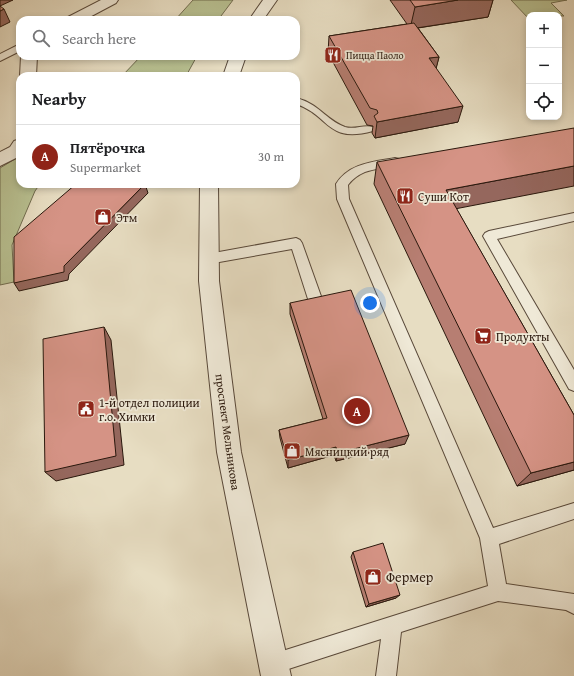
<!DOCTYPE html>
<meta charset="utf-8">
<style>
:root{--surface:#fff;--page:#f2f2f2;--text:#202124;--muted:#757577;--line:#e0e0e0;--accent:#8f2418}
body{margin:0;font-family:"Gentium Book Plus",serif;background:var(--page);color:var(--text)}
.controls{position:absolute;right:12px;top:12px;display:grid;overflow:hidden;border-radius:8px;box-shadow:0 2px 6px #0003}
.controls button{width:36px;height:36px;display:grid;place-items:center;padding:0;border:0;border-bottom:1px solid var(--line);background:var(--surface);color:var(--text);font:20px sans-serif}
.you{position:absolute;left:370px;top:303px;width:14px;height:14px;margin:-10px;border:3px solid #fff;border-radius:50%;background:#1a73e8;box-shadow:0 0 0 6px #1a73e833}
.badge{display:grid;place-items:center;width:26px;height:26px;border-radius:50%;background:var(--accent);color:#fff;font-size:13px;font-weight:700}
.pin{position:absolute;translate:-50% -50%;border:2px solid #fff;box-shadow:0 1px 4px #0006}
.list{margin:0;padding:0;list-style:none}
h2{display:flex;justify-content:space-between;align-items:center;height:52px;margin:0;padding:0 16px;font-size:17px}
h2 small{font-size:13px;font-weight:400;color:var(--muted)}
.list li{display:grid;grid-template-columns:26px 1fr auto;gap:12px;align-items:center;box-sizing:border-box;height:64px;padding:0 16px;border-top:1px solid var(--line)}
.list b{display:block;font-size:15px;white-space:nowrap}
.list p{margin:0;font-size:13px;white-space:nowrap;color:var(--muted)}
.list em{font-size:13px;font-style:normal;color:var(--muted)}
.icon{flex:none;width:22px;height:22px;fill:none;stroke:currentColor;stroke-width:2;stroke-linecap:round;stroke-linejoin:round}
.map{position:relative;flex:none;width:574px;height:676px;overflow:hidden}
.search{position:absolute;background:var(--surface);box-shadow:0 2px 6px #0003;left:16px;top:16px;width:284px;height:44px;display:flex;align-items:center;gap:10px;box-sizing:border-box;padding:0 14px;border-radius:12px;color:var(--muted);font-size:15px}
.panel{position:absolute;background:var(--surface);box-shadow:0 2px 6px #0003;left:16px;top:72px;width:284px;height:116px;border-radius:12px}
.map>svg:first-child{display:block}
.green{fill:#b8c091;stroke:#716c4f}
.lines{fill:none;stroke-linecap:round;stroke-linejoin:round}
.lane-casing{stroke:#59493a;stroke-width:2}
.street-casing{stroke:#59493a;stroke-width:2}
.lane{fill:#efe9d7;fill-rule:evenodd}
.street{fill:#efe9d7;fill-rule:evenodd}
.wall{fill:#b77e72;stroke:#2a180d}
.shaded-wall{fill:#95675d;stroke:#2a180d}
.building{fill:#d59385;stroke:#2a180d}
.labels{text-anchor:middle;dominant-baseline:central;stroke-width:3.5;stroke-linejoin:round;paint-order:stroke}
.far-poi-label{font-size:10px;fill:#2a180d;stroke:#efe9d7;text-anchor:start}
.poi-label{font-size:12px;fill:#2a180d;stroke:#efe9d7;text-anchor:start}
.street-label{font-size:12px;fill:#2a180d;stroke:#efe9d7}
.near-poi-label{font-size:14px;fill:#2a180d;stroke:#efe9d7;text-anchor:start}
</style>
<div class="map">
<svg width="574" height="676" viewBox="0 0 574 676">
<rect width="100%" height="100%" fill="#e7ddc2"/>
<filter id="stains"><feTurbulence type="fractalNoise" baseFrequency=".005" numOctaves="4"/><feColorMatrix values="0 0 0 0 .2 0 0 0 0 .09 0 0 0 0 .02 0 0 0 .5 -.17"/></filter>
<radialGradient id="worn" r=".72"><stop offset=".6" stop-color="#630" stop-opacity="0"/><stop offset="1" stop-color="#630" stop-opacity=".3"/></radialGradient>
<path class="green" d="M 193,0 L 233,0 L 218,20 L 175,20 Z
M 511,0 L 567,0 L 551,3 L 564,16 L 529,15 L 529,19 Z
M 141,56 L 197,56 L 186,76 L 122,76 Z
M 20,156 L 20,184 L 40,184 L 35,191 L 12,245 L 14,282 L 0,285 L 0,168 Z"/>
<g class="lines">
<g class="lane-casing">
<path id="lane" d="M 20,44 L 20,51 L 0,61 L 0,54 Z
M 296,98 C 318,103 326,120 345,127 C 355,130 364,124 373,127 L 374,129 L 373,131 C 326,144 330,115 296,104 Z
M 395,158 L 399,159 L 401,162 L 399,165 C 379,170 362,167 348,185 L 349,199 L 493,528 L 574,503 L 574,519 L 499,544 L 506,584 L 574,594 L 574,614 L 566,610 L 498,601 L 401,632 L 396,676 L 376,676 L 381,639 L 273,674 L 266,671 L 263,664 L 266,657 L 273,654 L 488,586 L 480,538 L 337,199 L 336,184 C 349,163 373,162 395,158 Z
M 574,213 L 574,221 L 497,239 L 574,370 L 574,391 L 569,389 L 483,236 L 485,233 L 489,231 Z
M 296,238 L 300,240 L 302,243 L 322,299 L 320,303 L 315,304 L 310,303 L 308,299 L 292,249 L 208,264 L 203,262 L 202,259 L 203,256 L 208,254 Z"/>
</g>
<g class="street-casing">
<path id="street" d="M 101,0 L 118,0 L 116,3 L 84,20 L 66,20 L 68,17 Z
M 263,0 L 277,0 L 263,20 L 249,20 Z
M 21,56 L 37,56 L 36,76 L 20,76 Z
M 230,56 L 246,56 L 239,76 L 223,76 Z
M 20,139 L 20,156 L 0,166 L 0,152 L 10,147 L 14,141 Z
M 200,184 L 218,184 L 219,281 L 241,452 L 291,676 L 261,676 L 217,452 L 199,281 Z"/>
</g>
<use href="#lane" class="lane"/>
<use href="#street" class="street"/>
</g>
<path class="wall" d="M 390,0 L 493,0 L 488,17 L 418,28 L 439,57 L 436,68 L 458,122 L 375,138 L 372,133 L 373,126 L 367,125 L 328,53 L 329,36 L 407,24 Z
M 377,162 L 456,208 L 574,415 L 574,470 L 517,486 L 374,184 Z
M 290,303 L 405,444 L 336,461 L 334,455 L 288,468 L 280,438 L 279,430 L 323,419 L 290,314 Z
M 353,552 L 396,598 L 366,607 L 351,557 Z"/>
<path class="shaded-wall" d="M 0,0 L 13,0 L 0,6 Z
M 458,0 L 493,0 L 488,17 L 410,29 L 415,7 Z
M 4,9 L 10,22 L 0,27 L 0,11 Z
M 439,57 L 435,73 L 429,58 Z
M 463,106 L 458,122 L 375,138 L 377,122 Z
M 574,166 L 574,186 L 439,212 L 446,190 Z
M 145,184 L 148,193 L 69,274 L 68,280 L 19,291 L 14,283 L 64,266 Z
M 104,327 L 111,340 L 124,465 L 56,481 L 45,472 Z
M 409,435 L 405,444 L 336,461 L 338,453 Z
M 336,447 L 334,455 L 288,468 L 288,460 Z
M 574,462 L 574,470 L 517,486 L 531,473 Z
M 400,595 L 396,598 L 366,607 L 369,604 Z"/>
<path class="building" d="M 410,0 L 458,0 L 415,7 Z
M 0,6 L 4,9 L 0,11 Z
M 414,23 L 439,57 L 429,58 L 463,106 L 377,122 L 374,116 L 378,113 L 377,110 L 370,108 L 329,36 Z
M 574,128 L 574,166 L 446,190 L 574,415 L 574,462 L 531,473 L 377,162 Z
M 76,184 L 145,184 L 64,266 L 64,272 L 14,283 L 14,237 Z
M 351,290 L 409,435 L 338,453 L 336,447 L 288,460 L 279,430 L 327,418 L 290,303 Z
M 104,327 L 116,456 L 45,472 L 43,339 Z
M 383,543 L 400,595 L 369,604 L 353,552 Z"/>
<defs>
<g id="restaurant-square" transform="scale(0.9)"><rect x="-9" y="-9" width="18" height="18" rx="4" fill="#8f2418" stroke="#efe9d7"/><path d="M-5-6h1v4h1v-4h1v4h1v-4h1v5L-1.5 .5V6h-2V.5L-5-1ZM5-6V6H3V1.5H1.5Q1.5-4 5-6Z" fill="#fff"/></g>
<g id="shop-square" transform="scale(0.9)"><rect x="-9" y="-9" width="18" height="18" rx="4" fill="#8f2418" stroke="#efe9d7"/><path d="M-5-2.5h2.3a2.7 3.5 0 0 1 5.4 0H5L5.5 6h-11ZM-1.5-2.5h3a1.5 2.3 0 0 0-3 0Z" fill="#fff"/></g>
<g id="supermarket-square" transform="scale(0.9)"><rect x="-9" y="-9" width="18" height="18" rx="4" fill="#8f2418" stroke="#efe9d7"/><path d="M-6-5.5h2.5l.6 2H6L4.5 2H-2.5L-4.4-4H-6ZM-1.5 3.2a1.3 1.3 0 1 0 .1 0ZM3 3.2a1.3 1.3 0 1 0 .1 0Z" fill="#fff"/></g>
<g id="civic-square" transform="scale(0.9)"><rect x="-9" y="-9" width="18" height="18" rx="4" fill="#8f2418" stroke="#efe9d7"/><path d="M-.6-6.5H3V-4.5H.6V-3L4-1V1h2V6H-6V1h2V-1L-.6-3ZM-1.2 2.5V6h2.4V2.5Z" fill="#fff"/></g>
</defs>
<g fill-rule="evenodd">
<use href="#restaurant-square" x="333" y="55"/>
<use href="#restaurant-square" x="405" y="196"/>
<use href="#shop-square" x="103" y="217"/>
<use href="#supermarket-square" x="483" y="336"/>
<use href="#civic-square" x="86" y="409"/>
<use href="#shop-square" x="292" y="451"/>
<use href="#shop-square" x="373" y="577"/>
</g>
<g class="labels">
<g class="far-poi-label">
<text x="346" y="55">Пицца Паоло</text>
</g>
<g class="poi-label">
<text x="418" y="196">Суши Кот</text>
<text x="116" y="217">Этм</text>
<text x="496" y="336">Продукты</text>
<text x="99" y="402">1-й отдел полиции<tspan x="99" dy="14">г.о. Химки</tspan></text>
<text x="305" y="451">Мясницкий ряд</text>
</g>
<g class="street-label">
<text transform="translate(228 432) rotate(82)">проспект Мельникова</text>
</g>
<g class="near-poi-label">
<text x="386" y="577">Фермер</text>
</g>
</g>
<rect width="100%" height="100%" filter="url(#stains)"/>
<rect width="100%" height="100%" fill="url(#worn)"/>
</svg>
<div class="controls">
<button>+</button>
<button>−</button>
<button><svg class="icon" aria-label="locate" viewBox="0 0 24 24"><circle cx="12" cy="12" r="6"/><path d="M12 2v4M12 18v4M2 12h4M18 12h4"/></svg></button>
</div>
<div class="you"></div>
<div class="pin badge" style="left:357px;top:411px">A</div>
<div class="search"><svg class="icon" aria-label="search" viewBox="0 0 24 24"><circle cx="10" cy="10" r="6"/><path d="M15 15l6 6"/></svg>Search here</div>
<section class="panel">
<h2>Nearby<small></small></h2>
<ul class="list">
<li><span class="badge">A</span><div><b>Пятёрочка</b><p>Supermarket</p></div><em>30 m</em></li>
</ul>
</section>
</div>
